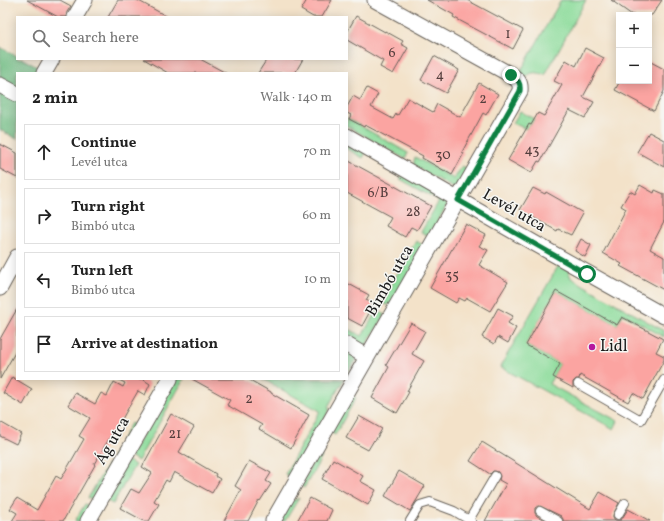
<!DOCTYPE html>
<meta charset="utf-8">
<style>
:root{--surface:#fff;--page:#f2f2f2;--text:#222;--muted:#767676;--line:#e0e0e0}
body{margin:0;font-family:Vollkorn,serif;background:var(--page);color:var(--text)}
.controls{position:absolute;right:12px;top:12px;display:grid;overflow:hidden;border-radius:0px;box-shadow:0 2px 10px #0003}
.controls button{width:36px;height:36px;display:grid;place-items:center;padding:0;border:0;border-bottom:1px solid var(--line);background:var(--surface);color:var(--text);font:20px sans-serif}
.stop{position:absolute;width:12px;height:12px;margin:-9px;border:3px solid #0b8043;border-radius:50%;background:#fff}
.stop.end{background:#0b8043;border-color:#fff;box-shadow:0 1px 4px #0008}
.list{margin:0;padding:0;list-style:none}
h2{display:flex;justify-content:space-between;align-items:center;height:52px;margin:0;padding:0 16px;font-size:17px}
h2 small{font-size:13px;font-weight:400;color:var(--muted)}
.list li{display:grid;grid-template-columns:26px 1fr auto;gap:12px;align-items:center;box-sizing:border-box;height:56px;margin:0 8px 8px;padding:0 8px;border:1px solid var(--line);border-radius:0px}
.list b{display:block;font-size:15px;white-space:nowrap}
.list p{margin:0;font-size:13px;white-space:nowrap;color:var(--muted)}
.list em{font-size:13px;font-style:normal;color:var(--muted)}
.icon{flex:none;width:22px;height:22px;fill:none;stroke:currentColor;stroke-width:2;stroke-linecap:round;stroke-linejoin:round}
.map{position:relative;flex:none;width:664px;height:521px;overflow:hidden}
.search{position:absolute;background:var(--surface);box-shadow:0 2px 10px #0003;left:16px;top:16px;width:332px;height:44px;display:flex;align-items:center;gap:10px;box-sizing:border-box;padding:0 14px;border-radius:0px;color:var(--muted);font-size:15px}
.panel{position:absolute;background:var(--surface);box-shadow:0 2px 10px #0003;left:16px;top:72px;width:332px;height:308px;border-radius:0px}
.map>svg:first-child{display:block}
.green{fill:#8bdb9a;stroke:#547c5b}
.forest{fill:#70bb82;stroke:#466c4f}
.building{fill:#fba4a1}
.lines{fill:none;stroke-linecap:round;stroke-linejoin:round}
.service-casing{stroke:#676159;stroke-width:10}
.minor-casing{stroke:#676159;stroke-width:17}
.service{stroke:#fff;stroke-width:8}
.minor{stroke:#fff;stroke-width:15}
.route{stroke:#0b8043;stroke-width:5}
.poi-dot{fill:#b5179e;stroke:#f6f6f2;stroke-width:1.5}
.labels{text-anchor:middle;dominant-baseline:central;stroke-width:3;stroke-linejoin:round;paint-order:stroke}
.number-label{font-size:14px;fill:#543e3d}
.street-label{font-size:16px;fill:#1c1c1c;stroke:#f6f6f2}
.poi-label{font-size:16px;fill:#1c1c1c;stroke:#f6f6f2;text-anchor:start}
</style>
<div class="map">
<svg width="664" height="521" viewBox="0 0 664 521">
<rect width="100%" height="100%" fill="#f6f6f2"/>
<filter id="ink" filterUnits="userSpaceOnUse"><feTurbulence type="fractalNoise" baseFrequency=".025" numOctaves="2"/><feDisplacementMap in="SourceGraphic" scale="8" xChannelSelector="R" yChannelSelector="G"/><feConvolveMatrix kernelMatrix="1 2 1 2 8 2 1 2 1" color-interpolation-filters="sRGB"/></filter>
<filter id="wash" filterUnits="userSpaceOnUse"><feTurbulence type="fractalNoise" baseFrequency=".012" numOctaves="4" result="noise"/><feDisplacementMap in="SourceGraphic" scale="16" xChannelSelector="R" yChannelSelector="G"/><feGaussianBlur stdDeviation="0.9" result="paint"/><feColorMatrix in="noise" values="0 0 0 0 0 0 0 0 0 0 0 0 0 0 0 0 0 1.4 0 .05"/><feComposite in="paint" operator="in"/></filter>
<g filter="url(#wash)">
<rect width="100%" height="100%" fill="#f3e2c9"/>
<path class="green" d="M 561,0 L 586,0 L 545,75 C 537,72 531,71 525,78 L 519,74 Z
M 520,111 L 534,119 L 531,125 L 529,124 L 526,129 L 513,123 Z
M 347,118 L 408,153 L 405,159 L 347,126 Z
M 347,141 L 366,152 L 363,158 L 347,149 Z
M 415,157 L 454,179 L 462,166 L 466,168 L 467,173 L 459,187 L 453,188 L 414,166 L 414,161 Z
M 404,173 L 447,201 L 447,205 L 429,236 L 421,232 L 439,201 L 400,179 Z
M 416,241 L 425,246 L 392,304 L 387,305 L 381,302 Z
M 560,263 L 567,267 L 571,278 L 664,331 L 664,337 L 623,314 L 617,325 L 556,291 L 526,345 L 560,364 L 549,384 L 618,421 L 614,429 L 500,367 Z
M 377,310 L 384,313 L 384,317 L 366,345 L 359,344 L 347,338 L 347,328 L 362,336 Z
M 347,352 L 357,357 L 347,374 Z
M 175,379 L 184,379 L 138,461 L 130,456 Z
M 263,379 L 344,379 L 328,407 L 330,409 L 293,478 L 285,474 L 320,411 Z
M 351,395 L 356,398 L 335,435 L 330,432 Z
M 131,423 L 138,427 L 118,460 L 112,457 Z
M 318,454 L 322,457 L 304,488 L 300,485 Z
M 127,460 L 135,465 L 113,504 L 105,500 Z
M 108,464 L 114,468 L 95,501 L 88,498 Z
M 299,498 L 285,521 L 281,521 L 291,499 L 295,500 Z
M 85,504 L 91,507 L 83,521 L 75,521 Z"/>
<path class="forest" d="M 0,47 L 17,56 L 17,59 L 23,59 L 48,73 L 17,73 L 17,139 L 0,130 Z"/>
<g id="blocks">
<path class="building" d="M 27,0 L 60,0 L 71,6 L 67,12 L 66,17 L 58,17 Z
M 118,0 L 137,0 L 168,17 L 108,17 Z
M 307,0 L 332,0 L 322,17 L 313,17 L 301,10 Z
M 427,0 L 467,0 L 523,30 L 513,49 L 453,17 L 454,15 Z
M 611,0 L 662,0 L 652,15 L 632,15 Z
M 356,16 L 385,32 L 385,31 L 403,41 L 401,44 L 408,48 L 393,74 L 380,67 L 383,61 L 347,40 L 347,32 Z
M 585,48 L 604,58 L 583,97 L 594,102 L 585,118 L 569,110 L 540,162 L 538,161 L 531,173 L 508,160 L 529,124 L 531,125 L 538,113 L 544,116 L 562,85 L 554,81 L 566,60 L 576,66 Z
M 434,56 L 459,70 L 446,93 L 421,80 Z
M 144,59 L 200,59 L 226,73 L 168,73 Z
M 267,59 L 303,59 L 295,73 L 258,73 Z
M 649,61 L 664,69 L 664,91 L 654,111 L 615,90 L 620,81 L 649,81 Z
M 479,83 L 498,94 L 486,115 L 483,113 L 462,152 L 464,153 L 452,175 L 422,158 L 423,156 L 365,125 L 364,127 L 349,119 L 351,115 L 347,113 L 347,107 L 353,96 L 360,100 L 367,88 L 378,94 L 371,107 L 393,119 L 396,114 L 398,115 L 408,98 L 433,112 L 437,104 L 460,117 Z
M 649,132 L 664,140 L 664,167 L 637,152 Z
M 0,144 L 17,153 L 17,178 L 0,169 Z
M 347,160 L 431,206 L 417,230 L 411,227 L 405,237 L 386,226 L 391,217 L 347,193 Z
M 640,185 L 654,193 L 655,190 L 664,194 L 664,222 L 650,249 L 664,257 L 664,290 L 620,266 L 622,264 L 603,253 L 626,209 L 621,206 L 630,191 L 635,194 Z
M 533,188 L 545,194 L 546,192 L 583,213 L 571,235 L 558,229 L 557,231 L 520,210 Z
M 466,224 L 486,235 L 479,246 L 488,250 L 479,265 L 508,282 L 490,311 L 467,298 L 465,301 L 459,298 L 456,303 L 430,288 Z
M 581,239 L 591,245 L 585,257 L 575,251 Z
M 347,283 L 369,295 L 366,300 L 374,304 L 362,326 L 347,318 Z
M 556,291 L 617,325 L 622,317 L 663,339 L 656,352 L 664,356 L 664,360 L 643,399 L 633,393 L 628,402 L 580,375 L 579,379 L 576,379 L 573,382 L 573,388 L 553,377 L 560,364 L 526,345 Z
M 498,308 L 513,316 L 508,323 L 516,328 L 508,343 L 498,337 L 494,344 L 482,337 Z
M 17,309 L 17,349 L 0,379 L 0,339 Z
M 411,323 L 425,331 L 412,354 L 424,361 L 407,391 L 409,392 L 397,413 L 372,398 L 389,367 L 386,365 Z
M 12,377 L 32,389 L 23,405 L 3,393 Z
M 117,379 L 145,379 L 144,380 L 150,384 L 145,395 L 138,391 L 122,419 L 121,419 L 94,464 L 95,465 L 63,521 L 12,521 L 17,513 L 10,509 L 17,498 L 37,510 L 56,476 L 61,479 L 84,439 L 79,436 L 90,418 L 68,405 L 75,393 L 95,404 L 101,393 L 107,396 L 114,382 L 123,387 L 125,383 Z
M 192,379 L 248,379 L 271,392 L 271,393 L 309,415 L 291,448 L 259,429 L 262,425 L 227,405 L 230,400 Z
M 171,414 L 194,427 L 179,452 L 216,474 L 215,476 L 220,479 L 212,493 L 174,472 L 169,482 L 166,480 L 154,501 L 159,504 L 149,521 L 144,521 L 120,508 L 131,489 L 139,493 L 152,473 L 142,467 Z
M 359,416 L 382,429 L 375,441 L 374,440 L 368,450 L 346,438 Z
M 0,422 L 21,434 L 16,444 L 0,436 Z
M 482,442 L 590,509 L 600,492 L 619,503 L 613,515 L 613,517 L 615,520 L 621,520 L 628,509 L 650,521 L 563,521 L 563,519 L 561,516 L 540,506 L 538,506 L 535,508 L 535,513 L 537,516 L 547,521 L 485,521 L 506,484 L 499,480 L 500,476 L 498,472 L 495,471 L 493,471 L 490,474 L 470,461 Z
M 333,459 L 363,476 L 360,481 L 376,490 L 368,505 L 322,479 Z
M 249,461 L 271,473 L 266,481 L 271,484 L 260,501 L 259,500 L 248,521 L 224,521 L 241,490 L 235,486 Z
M 399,471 L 425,486 L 410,511 L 385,496 Z
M 310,498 L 332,510 L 327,521 L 297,521 Z"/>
</g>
</g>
<g filter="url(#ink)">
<use href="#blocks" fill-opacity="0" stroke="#676159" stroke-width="1"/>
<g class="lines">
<g class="service-casing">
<path id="service" d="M 578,384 L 641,420 L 664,380
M 540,511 L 558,521
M 618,515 L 625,503
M 469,520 L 495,476
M 410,521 L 420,505 L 430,502 L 454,511 L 471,521"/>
</g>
<g class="minor-casing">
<path id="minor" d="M 75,17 L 85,0
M 44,73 L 52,59
M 0,85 L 17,94
M 347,136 L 534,243 L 664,316
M 0,288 L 17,257
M 347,345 L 367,357
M 88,521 L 170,379
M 273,521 L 520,91 C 521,82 518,80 511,75 L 375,0"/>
</g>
<use href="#service" class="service"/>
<use href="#minor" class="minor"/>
</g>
</g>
<g class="lines" filter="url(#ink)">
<path class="route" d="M 511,75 C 518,80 521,82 520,91 L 458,200 L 587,274"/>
</g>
<circle class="poi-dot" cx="592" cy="347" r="4"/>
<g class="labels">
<g class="number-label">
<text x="508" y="34">1</text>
<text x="392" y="53">6</text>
<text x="440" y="75">4</text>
<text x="483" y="99">2</text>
<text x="532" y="150">43</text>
<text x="443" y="155">30</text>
<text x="378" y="193">6/B</text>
<text x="413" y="212">28</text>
<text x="452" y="275">35</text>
<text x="249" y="399">2</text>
<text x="175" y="434">21</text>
</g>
<g class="street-label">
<text transform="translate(514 211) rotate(30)">Levél utca</text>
<text transform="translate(390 281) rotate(-60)">Bimbó utca</text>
<text transform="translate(113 441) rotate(-60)">Ág utca</text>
</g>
<g class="poi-label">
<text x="600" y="347">Lidl</text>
</g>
</g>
</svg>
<div class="controls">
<button>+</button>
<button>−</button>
</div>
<div class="stop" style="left:587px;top:274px"></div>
<div class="stop end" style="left:511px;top:75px"></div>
<div class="search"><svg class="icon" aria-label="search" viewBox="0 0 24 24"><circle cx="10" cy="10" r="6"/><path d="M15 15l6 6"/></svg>Search here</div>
<section class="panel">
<h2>2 min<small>Walk · 140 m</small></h2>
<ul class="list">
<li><svg class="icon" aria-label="ahead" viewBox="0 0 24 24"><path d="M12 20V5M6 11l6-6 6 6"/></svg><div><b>Continue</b><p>Levél utca</p></div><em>70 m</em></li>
<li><svg class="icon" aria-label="right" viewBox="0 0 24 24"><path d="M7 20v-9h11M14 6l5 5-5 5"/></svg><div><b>Turn right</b><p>Bimbó utca</p></div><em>60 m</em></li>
<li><svg class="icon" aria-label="left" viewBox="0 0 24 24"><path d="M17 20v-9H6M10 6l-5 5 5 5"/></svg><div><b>Turn left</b><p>Bimbó utca</p></div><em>10 m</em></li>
<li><svg class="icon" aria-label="arrive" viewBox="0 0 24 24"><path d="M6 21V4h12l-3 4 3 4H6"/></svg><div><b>Arrive at destination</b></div></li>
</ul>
</section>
</div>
